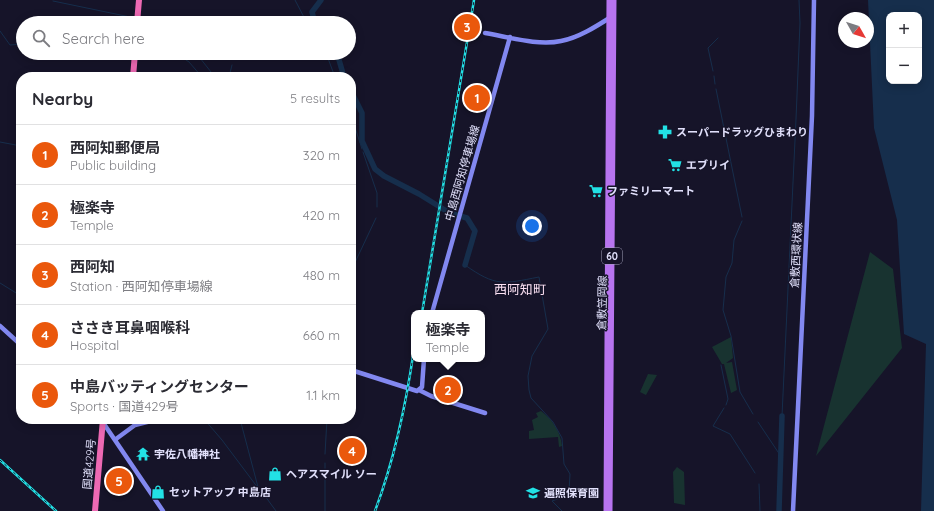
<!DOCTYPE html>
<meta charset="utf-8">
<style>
:root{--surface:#fff;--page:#f2f2f3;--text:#2b2b33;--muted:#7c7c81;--line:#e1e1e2;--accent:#ea580c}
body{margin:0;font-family:Quicksand,"Noto Sans JP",sans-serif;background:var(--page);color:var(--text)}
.controls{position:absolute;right:12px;top:12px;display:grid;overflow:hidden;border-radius:8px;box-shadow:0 2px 10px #0003}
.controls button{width:36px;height:36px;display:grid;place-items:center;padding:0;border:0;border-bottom:1px solid var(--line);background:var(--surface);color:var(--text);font:20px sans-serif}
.compass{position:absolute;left:838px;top:12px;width:36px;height:36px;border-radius:50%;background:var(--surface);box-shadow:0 2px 10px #0003;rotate:129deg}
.you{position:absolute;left:532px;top:226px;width:14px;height:14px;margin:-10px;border:3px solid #fff;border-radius:50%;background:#1a73e8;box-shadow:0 0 0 6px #1a73e833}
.badge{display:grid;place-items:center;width:26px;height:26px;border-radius:50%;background:var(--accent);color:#fff;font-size:13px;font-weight:700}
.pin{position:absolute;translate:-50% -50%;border:2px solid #fff;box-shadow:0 1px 4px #0006}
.popup{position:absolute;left:411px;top:310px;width:74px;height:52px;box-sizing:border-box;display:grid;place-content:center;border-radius:8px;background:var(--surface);filter:drop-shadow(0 1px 3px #0005);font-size:13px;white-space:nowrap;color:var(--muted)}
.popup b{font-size:15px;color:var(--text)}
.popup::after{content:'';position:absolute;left:50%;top:100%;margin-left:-8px;border:8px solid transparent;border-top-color:var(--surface)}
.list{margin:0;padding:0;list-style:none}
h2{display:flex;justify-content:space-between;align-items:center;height:52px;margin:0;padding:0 16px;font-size:17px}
h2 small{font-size:13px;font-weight:400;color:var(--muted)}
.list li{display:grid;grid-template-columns:26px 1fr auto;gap:12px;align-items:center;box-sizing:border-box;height:60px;padding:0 16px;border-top:1px solid var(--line)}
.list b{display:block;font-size:15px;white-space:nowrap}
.list p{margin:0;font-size:13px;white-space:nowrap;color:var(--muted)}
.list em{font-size:13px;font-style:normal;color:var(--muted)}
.icon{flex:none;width:22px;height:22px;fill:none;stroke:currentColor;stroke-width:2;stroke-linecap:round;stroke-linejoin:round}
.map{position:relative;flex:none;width:934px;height:511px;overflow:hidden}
.search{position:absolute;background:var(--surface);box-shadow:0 2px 10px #0003;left:16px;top:16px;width:340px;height:44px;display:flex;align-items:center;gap:10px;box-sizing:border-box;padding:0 14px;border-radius:22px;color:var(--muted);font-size:15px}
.panel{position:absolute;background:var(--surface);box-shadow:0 2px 10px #0003;left:16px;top:72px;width:340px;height:352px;border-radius:16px}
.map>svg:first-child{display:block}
.green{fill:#183330}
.water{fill:#162e4c;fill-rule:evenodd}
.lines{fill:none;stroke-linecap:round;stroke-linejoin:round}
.stream{stroke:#162e4c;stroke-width:1}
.river{stroke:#162e4c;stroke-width:5.5}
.secondary{stroke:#8288f0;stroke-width:4.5}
.primary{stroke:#b774ef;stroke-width:5}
.highway{stroke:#ed69b3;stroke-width:6}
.rail-casing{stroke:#22e1e5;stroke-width:2.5}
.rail{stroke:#161429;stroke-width:1;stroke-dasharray:3;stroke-linecap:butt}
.labels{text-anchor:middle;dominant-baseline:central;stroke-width:3;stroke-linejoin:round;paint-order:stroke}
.shield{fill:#161429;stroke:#a4a3bc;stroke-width:1}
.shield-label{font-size:10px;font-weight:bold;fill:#e1e0fb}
.poi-label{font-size:11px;font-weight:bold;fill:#e1e0fb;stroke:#161429;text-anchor:start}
.street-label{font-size:11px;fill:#e1e0fb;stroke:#161429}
.quarter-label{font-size:13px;fill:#fce2f4;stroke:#161429}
</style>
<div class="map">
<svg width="934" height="511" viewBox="0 0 934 511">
<rect width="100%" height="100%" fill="#161429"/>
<path class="green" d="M 870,252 L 893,269 L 902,348 L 816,456 Z
M 731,337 L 733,358 L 726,363 L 732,362 L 737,390 L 731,393 L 724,364 L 722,364 L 712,347 Z
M 648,374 L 657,375 L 646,395 L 640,392 Z
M 541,411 C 553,420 560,431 562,446 L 559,447 L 558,437 L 529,439 L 529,431 L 534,430 L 532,420 L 538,417 L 536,413 Z
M 677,467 L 684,472 L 685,505 L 674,503 L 673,472 Z"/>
<path class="water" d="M 868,0 L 934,0 L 934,511 L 921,511 L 926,344 L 904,334 L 897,220 L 874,128 ZM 889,15 L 919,15 L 919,81 L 889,81 Z"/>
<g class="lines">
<path class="stream" d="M 295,0 L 307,23
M 53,1 L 135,18
M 141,21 L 152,23
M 0,31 L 10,45 L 23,44
M 176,53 L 189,62 L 202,77
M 196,53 L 215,77
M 326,53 L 335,77
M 713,71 L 708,48 L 718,38
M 714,76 L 715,84
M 229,77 L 232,65
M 716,89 L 742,217
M 351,115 L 362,149
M 0,142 L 21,146
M 363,152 L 377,193 L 377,207
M 742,221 L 734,240 L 732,263 L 726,277 L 723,310 L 731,336 L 740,392 L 753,414
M 465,265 C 496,287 503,284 539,277 L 548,329 L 532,356 L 528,376 L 529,390 L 531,398 L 553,422 L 562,438 L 564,464 L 570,474 L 569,492 L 563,497 L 552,501 L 562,511
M 351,271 L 376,218
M 0,283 L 21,296
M 721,365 L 728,399 L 726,405
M 724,408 L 713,426 L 730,434 L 755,473
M 782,416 L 796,119 L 800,23 L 799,0
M 204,419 L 222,440 L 258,488
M 240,419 L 258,487
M 758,422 L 780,455
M 325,454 L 327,419
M 325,463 L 325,511
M 759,484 L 760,511
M 265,496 L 276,511"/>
<path class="river" d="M 315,23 L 312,12 L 321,0
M 337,53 L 344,77
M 351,91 L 362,113 L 362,141 L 375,169 L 384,176 L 419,194 L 448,212 L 457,215
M 460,216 L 467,218 L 475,231 L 465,265
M 779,511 L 782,416"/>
<path class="secondary" d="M 485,33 C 509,37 538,46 561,41 C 578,38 597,26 611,17
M 432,313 L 510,37
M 0,326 L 21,345
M 351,370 L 417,391 L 422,387 L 424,359
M 419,390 L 431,396 L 485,413
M 102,421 L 163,511
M 116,439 L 135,425 L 159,419
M 793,511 L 812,116 L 814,0"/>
<path class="primary" d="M 606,511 L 609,0
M 610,511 L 614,0"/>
<path class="highway" d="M 137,23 L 139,0
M 133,77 L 135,53
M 95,511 L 103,419"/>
<g class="rail-casing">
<path id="rail" d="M 422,313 L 474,0
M 0,460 L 56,511
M 375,511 C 395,458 406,405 414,349"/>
</g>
<use href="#rail" class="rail"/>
</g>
<defs>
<g id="pharmacy-bare" transform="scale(1.08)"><path d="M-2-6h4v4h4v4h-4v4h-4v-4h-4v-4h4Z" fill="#22e1e5" stroke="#161429" stroke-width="2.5" paint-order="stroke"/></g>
<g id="supermarket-bare" transform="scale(1.08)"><path d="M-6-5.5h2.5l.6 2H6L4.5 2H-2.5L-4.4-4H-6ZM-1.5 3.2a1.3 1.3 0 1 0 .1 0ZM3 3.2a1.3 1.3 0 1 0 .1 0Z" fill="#22e1e5" stroke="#161429" stroke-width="2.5" paint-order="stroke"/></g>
<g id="temple-bare" transform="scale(1.08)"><path d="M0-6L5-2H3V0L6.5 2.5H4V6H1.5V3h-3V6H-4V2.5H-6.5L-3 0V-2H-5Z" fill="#22e1e5" stroke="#161429" stroke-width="2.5" paint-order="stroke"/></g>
<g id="shop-bare" transform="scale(1.08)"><path d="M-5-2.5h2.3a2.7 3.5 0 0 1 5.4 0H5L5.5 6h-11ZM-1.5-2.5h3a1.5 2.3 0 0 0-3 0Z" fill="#22e1e5" stroke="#161429" stroke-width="2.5" paint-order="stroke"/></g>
<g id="school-bare" transform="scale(1.08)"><path d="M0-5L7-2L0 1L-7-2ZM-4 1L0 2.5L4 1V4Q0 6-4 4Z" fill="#22e1e5" stroke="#161429" stroke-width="2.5" paint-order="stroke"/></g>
</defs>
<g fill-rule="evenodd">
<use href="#pharmacy-bare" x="665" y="132"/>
<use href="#supermarket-bare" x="675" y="165"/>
<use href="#supermarket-bare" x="596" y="191"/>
<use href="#temple-bare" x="143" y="454"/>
<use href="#shop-bare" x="275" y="474"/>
<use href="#shop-bare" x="158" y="492"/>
<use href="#school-bare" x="533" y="493"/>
</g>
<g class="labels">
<rect class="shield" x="602" y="248" width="20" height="16" rx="3"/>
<g class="shield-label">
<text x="612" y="256">60</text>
</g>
<g class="poi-label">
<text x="676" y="132">スーパードラッグひまわり</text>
<text x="686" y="165">エブリイ</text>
<text x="607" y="191">ファミリーマート</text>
<text x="154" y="454">宇佐八幡神社</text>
<text x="286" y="474">ヘアスマイル ソー</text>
<text x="169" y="492">セットアップ 中島店</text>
<text x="544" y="493">遍照保育園</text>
</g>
<g class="street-label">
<text transform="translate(462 173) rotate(-74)">中島西阿知停車場線</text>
<text transform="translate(796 255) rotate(-87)">倉敷西環状線</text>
<text transform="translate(602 303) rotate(-89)">倉敷笠岡線</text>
<text transform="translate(89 464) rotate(-85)">国道429号</text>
</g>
<g class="quarter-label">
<text x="520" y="289">西阿知町</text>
</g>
</g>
</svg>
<div class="controls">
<button>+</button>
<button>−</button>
</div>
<svg class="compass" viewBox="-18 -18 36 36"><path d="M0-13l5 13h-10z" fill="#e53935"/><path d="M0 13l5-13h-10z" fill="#7c7c81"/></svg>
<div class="you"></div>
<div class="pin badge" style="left:477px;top:98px">1</div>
<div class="pin badge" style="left:448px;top:390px">2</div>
<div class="popup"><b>極楽寺</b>Temple</div>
<div class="pin badge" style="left:467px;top:27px">3</div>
<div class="pin badge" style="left:352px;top:451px">4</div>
<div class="pin badge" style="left:119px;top:481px">5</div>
<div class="search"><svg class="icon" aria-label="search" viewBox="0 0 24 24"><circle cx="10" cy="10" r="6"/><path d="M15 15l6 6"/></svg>Search here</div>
<section class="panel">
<h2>Nearby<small>5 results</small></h2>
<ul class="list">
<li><span class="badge">1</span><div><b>西阿知郵便局</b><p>Public building</p></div><em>320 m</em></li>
<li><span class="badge">2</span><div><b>極楽寺</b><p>Temple</p></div><em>420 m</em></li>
<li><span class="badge">3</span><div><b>西阿知</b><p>Station · 西阿知停車場線</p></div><em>480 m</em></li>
<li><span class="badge">4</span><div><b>ささき耳鼻咽喉科</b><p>Hospital</p></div><em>660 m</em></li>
<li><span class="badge">5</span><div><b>中島バッティングセンター</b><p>Sports · 国道429号</p></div><em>1.1 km</em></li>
</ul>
</section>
</div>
